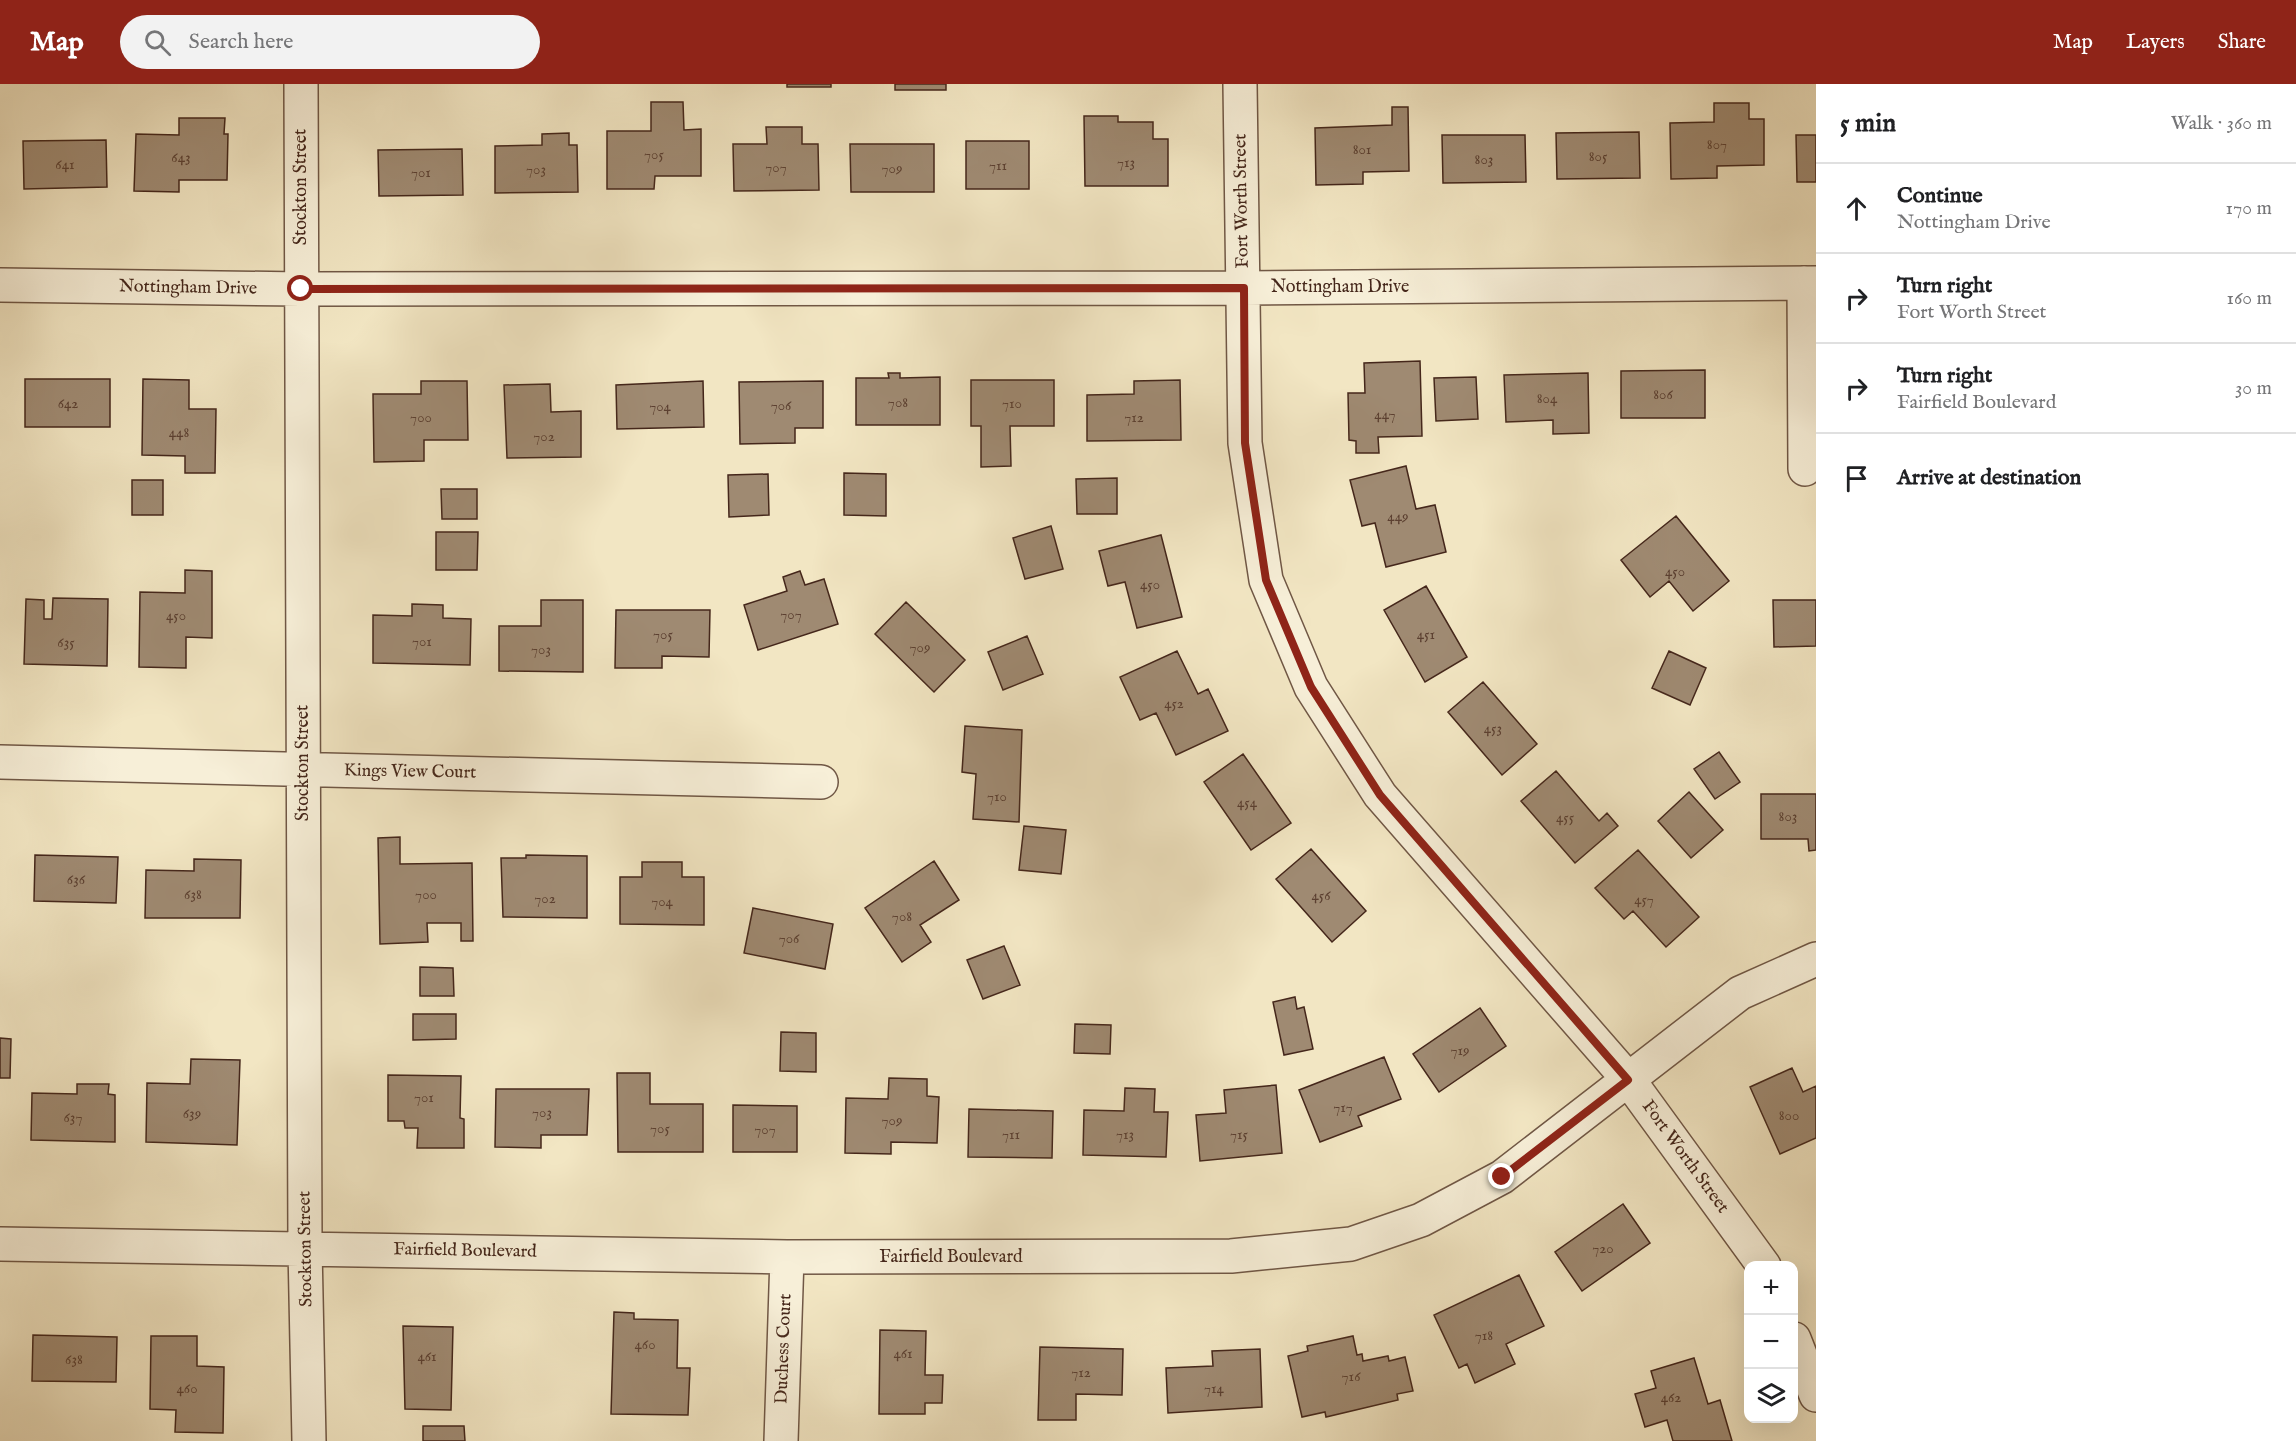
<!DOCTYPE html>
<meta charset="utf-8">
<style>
:root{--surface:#fff;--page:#f2f2f2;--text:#202124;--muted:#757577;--line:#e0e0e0;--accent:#8f2418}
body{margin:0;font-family:"IM FELL English",serif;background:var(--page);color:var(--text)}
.controls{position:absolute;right:18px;bottom:18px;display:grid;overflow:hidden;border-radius:12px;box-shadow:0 6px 24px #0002}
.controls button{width:54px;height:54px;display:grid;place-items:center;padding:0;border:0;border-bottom:2px solid var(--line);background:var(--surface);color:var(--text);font:30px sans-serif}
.stop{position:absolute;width:18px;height:18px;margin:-14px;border:4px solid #8f2418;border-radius:50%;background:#fff}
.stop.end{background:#8f2418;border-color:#fff;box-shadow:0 2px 6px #0008}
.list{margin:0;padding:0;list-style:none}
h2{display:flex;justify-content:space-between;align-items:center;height:78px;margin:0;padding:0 24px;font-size:26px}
h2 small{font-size:20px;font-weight:400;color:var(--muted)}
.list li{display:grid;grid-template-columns:39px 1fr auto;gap:18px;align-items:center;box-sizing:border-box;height:90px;padding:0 24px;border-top:2px solid var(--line)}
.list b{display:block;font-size:22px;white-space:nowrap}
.list p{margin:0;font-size:20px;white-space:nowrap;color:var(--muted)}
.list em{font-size:20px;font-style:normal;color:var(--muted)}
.icon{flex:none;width:33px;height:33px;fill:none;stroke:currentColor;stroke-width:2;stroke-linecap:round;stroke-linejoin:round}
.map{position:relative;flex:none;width:1816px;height:1357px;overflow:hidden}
header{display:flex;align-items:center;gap:36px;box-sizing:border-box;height:84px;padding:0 30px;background:var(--accent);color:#fff}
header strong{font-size:28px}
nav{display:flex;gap:33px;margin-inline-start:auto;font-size:21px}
.search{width:420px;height:54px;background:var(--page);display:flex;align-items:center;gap:15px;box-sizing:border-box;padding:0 21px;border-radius:33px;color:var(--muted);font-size:22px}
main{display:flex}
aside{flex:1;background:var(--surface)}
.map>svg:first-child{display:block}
.building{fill:#9f8a72;stroke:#45271b;stroke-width:1.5}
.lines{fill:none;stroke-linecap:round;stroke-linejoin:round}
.minor-casing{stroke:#705745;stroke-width:36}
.minor{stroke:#f7efd8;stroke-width:33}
.route{stroke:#8f2418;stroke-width:8}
.labels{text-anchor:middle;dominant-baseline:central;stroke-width:6;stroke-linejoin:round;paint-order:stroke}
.number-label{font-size:15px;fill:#5c4031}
.street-label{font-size:18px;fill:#45271b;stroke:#f7efd8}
</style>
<header>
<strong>Map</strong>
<div class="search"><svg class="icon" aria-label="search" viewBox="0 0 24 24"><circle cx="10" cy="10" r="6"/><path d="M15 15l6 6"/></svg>Search here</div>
<nav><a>Map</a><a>Layers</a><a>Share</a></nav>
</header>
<main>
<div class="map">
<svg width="1816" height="1357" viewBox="0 0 1816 1357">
<rect width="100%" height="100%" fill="#f2e6c3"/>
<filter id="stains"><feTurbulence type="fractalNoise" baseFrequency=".00333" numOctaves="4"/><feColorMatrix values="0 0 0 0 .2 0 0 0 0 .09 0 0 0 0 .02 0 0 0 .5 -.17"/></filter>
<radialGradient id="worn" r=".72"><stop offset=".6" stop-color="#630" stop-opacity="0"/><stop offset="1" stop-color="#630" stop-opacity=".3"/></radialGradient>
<path class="building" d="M 787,0 L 831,0 L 831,3 L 787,3 Z
M 895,0 L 946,0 L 946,6 L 895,6 Z
M 651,18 L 683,18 L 684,46 L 701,45 L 701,92 L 655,92 L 654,105 L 607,105 L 607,47 L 651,47 Z
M 1714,19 L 1749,19 L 1749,35 L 1764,35 L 1764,81 L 1717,82 L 1717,94 L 1671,95 L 1670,39 L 1714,38 Z
M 1392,23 L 1408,23 L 1409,87 L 1363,88 L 1363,100 L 1316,101 L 1315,44 L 1392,41 Z
M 1084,32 L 1118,32 L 1118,38 L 1153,38 L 1153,55 L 1168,55 L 1168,102 L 1085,102 Z
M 179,34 L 225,34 L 224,50 L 228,50 L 227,96 L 179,96 L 179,108 L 134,107 L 136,50 L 179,51 Z
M 766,43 L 802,43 L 802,60 L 818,60 L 819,106 L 734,107 L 733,60 L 767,60 Z
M 1639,48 L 1640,94 L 1557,95 L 1556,49 Z
M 569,49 L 569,61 L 577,61 L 578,108 L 495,109 L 495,62 L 542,61 L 542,50 Z
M 1442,51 L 1525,51 L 1526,98 L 1443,99 Z
M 1796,51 L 1816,51 L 1816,98 L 1797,98 Z
M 106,56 L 107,103 L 24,105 L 23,57 Z
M 966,57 L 1029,57 L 1029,105 L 966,105 Z
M 850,60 L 934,60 L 934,108 L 851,108 Z
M 462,65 L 463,111 L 379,112 L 378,66 Z
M 1420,277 L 1422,352 L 1378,353 L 1379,369 L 1356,369 L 1356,357 L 1349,356 L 1348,309 L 1365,309 L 1364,279 Z
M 1705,286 L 1705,334 L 1621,334 L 1621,287 Z
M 888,289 L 900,289 L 900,294 L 940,293 L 940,341 L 856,341 L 856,294 L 889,294 Z
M 1588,289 L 1589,349 L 1553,350 L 1553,336 L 1506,338 L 1504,291 Z
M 1476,293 L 1478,335 L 1436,337 L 1434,294 Z
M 25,295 L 110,295 L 110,343 L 25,343 Z
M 143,295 L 189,296 L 189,325 L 216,325 L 215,389 L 185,389 L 185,372 L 142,371 Z
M 971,296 L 1054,296 L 1054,342 L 1010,342 L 1011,382 L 981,383 L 981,342 L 971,342 Z
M 1180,296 L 1181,356 L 1087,357 L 1087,311 L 1134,310 L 1134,297 Z
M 421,297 L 467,297 L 468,356 L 424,356 L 424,377 L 374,378 L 373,310 L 421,310 Z
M 703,297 L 704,343 L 617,345 L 616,301 Z
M 823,297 L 823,344 L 795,344 L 795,359 L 740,360 L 739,298 Z
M 550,300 L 551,328 L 581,327 L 581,373 L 507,374 L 504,301 Z
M 1406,382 L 1416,425 L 1435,421 L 1446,468 L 1386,483 L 1375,439 L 1362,442 L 1350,396 Z
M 844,389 L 886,390 L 886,432 L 844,431 Z
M 768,390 L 769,431 L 729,433 L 728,391 Z
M 1117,394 L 1117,430 L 1077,430 L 1076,395 Z
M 132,396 L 163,396 L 163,431 L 132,431 Z
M 441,405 L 477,405 L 477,435 L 442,435 Z
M 1676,432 L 1729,497 L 1693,527 L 1669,497 L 1650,513 L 1621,476 Z
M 1051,442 L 1063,485 L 1025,495 L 1013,454 Z
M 436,448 L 478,448 L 477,486 L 436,486 Z
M 1161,451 L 1182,533 L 1137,544 L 1125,498 L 1108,502 L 1099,467 Z
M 185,486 L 212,487 L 212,554 L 186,553 L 186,584 L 139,583 L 140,508 L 185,509 Z
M 800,487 L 805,501 L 824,495 L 838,540 L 758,566 L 744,521 L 787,507 L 783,493 Z
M 1426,502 L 1467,573 L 1425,598 L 1384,526 Z
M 53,514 L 108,515 L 107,582 L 24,580 L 26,515 L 44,516 L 44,535 L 52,535 Z
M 541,516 L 583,516 L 583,588 L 499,587 L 499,542 L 541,542 Z
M 1773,516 L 1816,516 L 1816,562 L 1774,563 Z
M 906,518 L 965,576 L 934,608 L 875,550 Z
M 412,520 L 443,521 L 443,534 L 471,535 L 470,581 L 373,579 L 373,531 L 412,532 Z
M 616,526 L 710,526 L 709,573 L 662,572 L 662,584 L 615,584 Z
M 1027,552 L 1043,590 L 1003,606 L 988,568 Z
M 1177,567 L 1198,610 L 1208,605 L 1228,647 L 1176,671 L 1156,629 L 1140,636 L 1120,593 Z
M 1669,567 L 1706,584 L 1690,621 L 1652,604 Z
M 1483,598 L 1537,660 L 1502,691 L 1448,628 Z
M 965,642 L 1022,646 L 1019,738 L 973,735 L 976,690 L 962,688 Z
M 1719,668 L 1740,698 L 1715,715 L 1694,685 Z
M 1243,670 L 1291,739 L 1251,766 L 1204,698 Z
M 1556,687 L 1599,737 L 1607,729 L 1618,742 L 1575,779 L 1521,717 Z
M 1689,708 L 1723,746 L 1691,774 L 1658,737 Z
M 1761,710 L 1816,710 L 1816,766 L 1809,767 L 1808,755 L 1761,755 Z
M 1024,742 L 1066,746 L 1061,790 L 1019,786 Z
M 400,753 L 400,780 L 472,779 L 473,857 L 461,857 L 461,839 L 427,839 L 428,858 L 380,860 L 378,754 Z
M 1311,765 L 1366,827 L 1332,858 L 1276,795 Z
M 1638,766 L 1699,833 L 1666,863 L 1633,827 L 1624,835 L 1595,804 Z
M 35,771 L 118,773 L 116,819 L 34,817 Z
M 526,771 L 587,772 L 587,834 L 503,833 L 501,774 L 526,774 Z
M 194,775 L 241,776 L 240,834 L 145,834 L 146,786 L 194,787 Z
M 934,777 L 959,816 L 920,841 L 931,858 L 902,878 L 865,824 Z
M 642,778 L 682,778 L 682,793 L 704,793 L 704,841 L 620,840 L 620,793 L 642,793 Z
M 753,824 L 833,840 L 825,885 L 744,869 Z
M 1004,862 L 1020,901 L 983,915 L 967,876 Z
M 420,883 L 453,884 L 454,912 L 420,912 Z
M 1295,913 L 1297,925 L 1304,923 L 1313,965 L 1284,971 L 1273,918 Z
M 1480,924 L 1506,962 L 1439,1008 L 1413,970 Z
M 413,930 L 456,930 L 456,955 L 413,956 Z
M 1075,940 L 1111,941 L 1110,970 L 1074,969 Z
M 781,948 L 816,949 L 816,988 L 780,987 Z
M 0,954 L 11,955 L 10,994 L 0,994 Z
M 1384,973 L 1401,1015 L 1358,1032 L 1362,1042 L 1320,1058 L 1299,1006 Z
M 191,975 L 240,976 L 237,1061 L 146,1058 L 147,999 L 190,1000 Z
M 1792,984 L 1803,1008 L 1816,1002 L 1816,1054 L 1780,1070 L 1750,1003 Z
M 617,989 L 650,989 L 650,1020 L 703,1020 L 703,1068 L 618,1068 Z
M 388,991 L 461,992 L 460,1034 L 464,1035 L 464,1064 L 417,1064 L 418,1044 L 405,1044 L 404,1037 L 388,1037 Z
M 889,994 L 927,995 L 927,1012 L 939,1013 L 937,1059 L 891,1058 L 891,1070 L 845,1069 L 846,1014 L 888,1015 Z
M 77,1000 L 109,1000 L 108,1010 L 115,1011 L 115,1058 L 31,1056 L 32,1009 L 77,1010 Z
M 1276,1001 L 1282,1069 L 1200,1077 L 1196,1031 L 1226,1029 L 1224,1006 Z
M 1125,1004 L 1155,1005 L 1154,1028 L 1168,1028 L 1166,1073 L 1083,1071 L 1084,1026 L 1124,1027 Z
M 496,1005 L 589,1005 L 587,1051 L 541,1051 L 541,1064 L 495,1063 Z
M 733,1021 L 797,1022 L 797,1068 L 733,1068 Z
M 969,1025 L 1053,1027 L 1052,1074 L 968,1073 Z
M 1623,1120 L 1650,1159 L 1582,1207 L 1555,1168 Z
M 1519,1191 L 1544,1242 L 1506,1260 L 1515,1280 L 1475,1299 L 1467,1280 L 1459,1284 L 1434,1231 Z
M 614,1228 L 634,1229 L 634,1235 L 678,1236 L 677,1284 L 690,1284 L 688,1331 L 611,1330 Z
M 403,1242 L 453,1243 L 451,1326 L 405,1325 Z
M 880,1246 L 926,1247 L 925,1291 L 943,1291 L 942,1319 L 925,1319 L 925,1330 L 879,1330 Z
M 33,1251 L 117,1253 L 116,1298 L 32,1297 Z
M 151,1252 L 197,1252 L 197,1282 L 224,1283 L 223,1349 L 175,1348 L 176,1326 L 150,1325 Z
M 1353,1252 L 1357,1271 L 1362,1270 L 1363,1277 L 1388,1272 L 1389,1277 L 1405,1273 L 1413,1307 L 1397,1310 L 1398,1316 L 1326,1333 L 1325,1328 L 1302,1333 L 1288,1272 L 1308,1267 L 1307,1262 Z
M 1040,1263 L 1123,1265 L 1122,1311 L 1076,1310 L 1076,1336 L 1038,1336 Z
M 1260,1265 L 1262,1323 L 1168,1329 L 1166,1284 L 1213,1282 L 1212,1267 Z
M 1694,1274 L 1708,1320 L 1720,1316 L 1732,1357 L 1673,1357 L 1667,1336 L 1645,1343 L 1635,1310 L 1656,1304 L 1651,1287 Z
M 423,1342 L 464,1342 L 465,1357 L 423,1357 Z"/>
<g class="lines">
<g class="minor-casing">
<path id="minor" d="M 301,0 L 305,1164 L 309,1357
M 1240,0 L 1245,359 L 1266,496 L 1311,603 L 1380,711 L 1628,995 L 1764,1182
M 1804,199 L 1805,385
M 0,201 L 301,205 L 1244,204 L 1816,199
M 0,678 L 821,698
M 0,1160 L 787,1173 L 1231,1172 L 1351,1160 L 1421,1136 L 1502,1093 L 1740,909 L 1816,875
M 1794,1255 L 1816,1311
M 781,1357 L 787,1173"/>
</g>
<use href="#minor" class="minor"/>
</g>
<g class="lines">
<path class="route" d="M 301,205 L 1244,204 L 1245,359 L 1266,496 L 1311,603 L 1380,711 L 1628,996 L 1502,1093"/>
</g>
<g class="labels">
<g class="number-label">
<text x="1717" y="60">807</text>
<text x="1362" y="65">801</text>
<text x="654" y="70">705</text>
<text x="1598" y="72">805</text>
<text x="181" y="73">643</text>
<text x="1484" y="75">803</text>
<text x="1126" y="78">713</text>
<text x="65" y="80">641</text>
<text x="998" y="81">711</text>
<text x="776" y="83">707</text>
<text x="892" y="84">709</text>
<text x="536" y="85">703</text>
<text x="421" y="88">701</text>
<text x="1663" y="310">806</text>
<text x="1547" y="314">804</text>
<text x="898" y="318">708</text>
<text x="68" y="319">642</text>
<text x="1012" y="319">710</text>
<text x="781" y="321">706</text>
<text x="660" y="322">704</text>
<text x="1385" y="330">447</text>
<text x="421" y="333">700</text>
<text x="1134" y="333">712</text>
<text x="179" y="348">448</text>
<text x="544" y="352">702</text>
<text x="1398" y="432">449</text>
<text x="1675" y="487">450</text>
<text x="1150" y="500">450</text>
<text x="791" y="530">707</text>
<text x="176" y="531">450</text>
<text x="663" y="550">705</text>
<text x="1426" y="550">451</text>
<text x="422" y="557">701</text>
<text x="66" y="558">635</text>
<text x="920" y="563">709</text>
<text x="541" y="565">703</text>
<text x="1174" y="619">452</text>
<text x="1493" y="644">453</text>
<text x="997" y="712">710</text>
<text x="1247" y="718">454</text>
<text x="1788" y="732">803</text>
<text x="1565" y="733">455</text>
<text x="76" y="795">636</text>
<text x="193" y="810">638</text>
<text x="426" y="810">700</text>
<text x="1321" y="811">456</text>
<text x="545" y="814">702</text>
<text x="1644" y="815">457</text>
<text x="662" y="817">704</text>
<text x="902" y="832">708</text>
<text x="789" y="854">706</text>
<text x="1460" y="966">719</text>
<text x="424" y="1013">701</text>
<text x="1343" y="1023">717</text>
<text x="542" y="1028">703</text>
<text x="192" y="1029">639</text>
<text x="1789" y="1031">800</text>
<text x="73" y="1033">637</text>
<text x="892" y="1036">709</text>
<text x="660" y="1044">705</text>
<text x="765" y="1045">707</text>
<text x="1011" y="1050">711</text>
<text x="1125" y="1050">713</text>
<text x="1239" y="1050">715</text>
<text x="1603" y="1164">720</text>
<text x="1484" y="1251">718</text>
<text x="645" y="1260">460</text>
<text x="903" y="1269">461</text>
<text x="427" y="1272">461</text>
<text x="74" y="1275">638</text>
<text x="1081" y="1288">712</text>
<text x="1351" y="1292">716</text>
<text x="187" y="1304">460</text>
<text x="1214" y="1304">714</text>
<text x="1671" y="1313">462</text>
</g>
<g class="street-label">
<text transform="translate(301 103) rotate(-90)">Stockton Street</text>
<text transform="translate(1242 117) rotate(-91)">Fort Worth Street</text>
<text x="1340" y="203">Nottingham Drive</text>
<text transform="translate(188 204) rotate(1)">Nottingham Drive</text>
<text transform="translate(303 679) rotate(-90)">Stockton Street</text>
<text transform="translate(410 688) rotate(1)">Kings View Court</text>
<text transform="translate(1685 1073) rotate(54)">Fort Worth Street</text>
<text transform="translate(306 1165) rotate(-91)">Stockton Street</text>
<text transform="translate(465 1167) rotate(1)">Fairfield Boulevard</text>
<text x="951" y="1173">Fairfield Boulevard</text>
<text transform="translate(784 1265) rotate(-88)">Duchess Court</text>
</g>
</g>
<rect width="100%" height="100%" filter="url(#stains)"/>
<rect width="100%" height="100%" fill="url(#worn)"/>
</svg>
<div class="controls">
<button>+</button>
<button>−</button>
<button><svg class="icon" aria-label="layers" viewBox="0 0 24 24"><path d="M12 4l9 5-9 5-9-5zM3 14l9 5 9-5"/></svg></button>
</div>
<div class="stop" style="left:301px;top:205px"></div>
<div class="stop end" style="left:1502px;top:1093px"></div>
</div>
<aside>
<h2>5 min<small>Walk · 360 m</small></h2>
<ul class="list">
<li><svg class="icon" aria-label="ahead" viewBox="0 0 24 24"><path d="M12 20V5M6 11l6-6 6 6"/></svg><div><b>Continue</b><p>Nottingham Drive</p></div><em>170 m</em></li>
<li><svg class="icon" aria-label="right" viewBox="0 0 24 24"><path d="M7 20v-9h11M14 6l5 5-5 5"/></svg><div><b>Turn right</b><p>Fort Worth Street</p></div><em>160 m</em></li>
<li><svg class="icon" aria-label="right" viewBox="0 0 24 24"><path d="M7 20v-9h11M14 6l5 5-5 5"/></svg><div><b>Turn right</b><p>Fairfield Boulevard</p></div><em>30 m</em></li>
<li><svg class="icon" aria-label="arrive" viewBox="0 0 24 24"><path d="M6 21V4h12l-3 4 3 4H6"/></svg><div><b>Arrive at destination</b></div></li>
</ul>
</aside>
</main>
